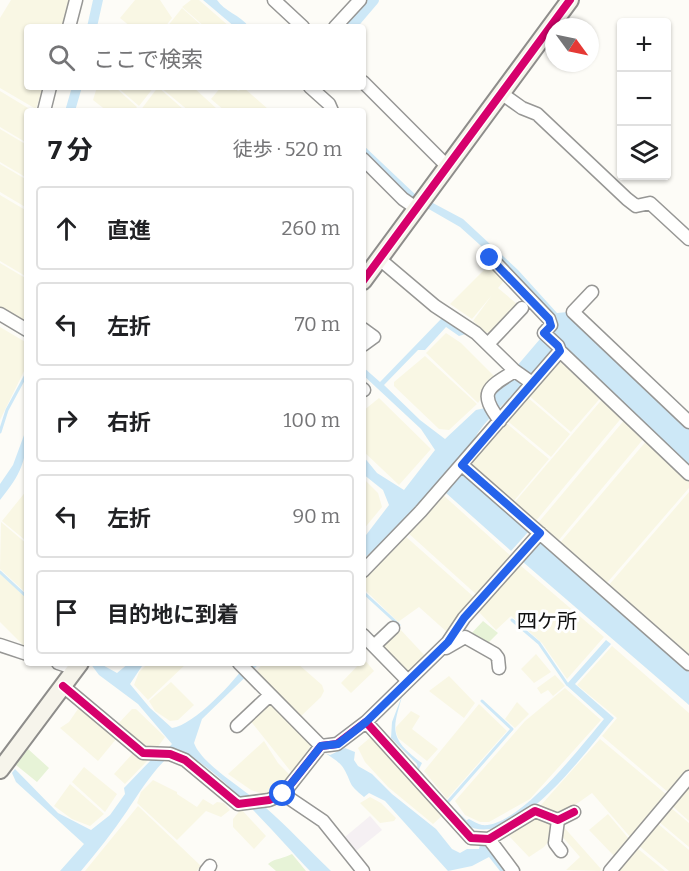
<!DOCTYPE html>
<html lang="ja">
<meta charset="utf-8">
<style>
:root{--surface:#fff;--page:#f6f6f6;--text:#202124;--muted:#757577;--line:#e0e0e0}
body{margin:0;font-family:Bitter,"Noto Sans JP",serif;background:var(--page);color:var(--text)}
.controls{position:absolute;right:18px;top:18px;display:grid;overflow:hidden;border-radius:6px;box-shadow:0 2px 4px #0004}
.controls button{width:54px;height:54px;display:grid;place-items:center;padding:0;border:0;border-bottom:2px solid var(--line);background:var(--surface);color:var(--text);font:30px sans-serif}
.compass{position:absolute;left:545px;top:18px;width:54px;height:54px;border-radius:50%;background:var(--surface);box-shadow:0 2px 4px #0004;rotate:123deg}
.stop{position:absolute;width:18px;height:18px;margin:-14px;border:4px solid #2563eb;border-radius:50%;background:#fff}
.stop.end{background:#2563eb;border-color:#fff;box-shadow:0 2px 6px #0008}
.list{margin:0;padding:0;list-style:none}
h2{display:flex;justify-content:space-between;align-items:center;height:78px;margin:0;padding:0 24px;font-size:26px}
h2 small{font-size:20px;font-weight:400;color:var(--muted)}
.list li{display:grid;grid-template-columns:39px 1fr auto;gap:18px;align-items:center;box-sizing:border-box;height:84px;margin:0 12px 12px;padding:0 12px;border:2px solid var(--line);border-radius:6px}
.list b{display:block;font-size:22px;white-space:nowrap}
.list em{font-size:20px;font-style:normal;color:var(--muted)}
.icon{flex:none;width:33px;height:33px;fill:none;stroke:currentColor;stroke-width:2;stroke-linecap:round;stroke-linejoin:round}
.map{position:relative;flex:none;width:689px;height:871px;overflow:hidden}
.search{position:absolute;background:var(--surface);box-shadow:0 2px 4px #0004;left:24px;top:24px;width:342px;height:66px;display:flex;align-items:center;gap:15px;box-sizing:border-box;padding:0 21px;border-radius:6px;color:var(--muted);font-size:22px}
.panel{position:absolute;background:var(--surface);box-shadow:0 2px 4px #0004;left:24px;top:108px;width:342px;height:558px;border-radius:6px}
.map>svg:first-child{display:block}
.industrial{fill:#f5f0f3}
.farmland{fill:#f9f7e4}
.green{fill:#e7f3d7}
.water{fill:#cde8f7}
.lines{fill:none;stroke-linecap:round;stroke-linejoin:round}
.stream{stroke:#cde8f7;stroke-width:3}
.canal{stroke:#cde8f7;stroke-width:10}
.street-casing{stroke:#979795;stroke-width:15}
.secondary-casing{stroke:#8e8d8b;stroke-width:20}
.street{stroke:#fffffe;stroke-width:12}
.secondary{stroke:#f6f4eb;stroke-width:16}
.cycleway-casing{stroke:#fff;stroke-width:11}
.cycleway{stroke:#d6006c;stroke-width:8}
.route{stroke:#2563eb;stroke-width:8}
.labels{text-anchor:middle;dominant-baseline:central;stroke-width:6;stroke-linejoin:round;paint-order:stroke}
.quarter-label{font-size:20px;fill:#111;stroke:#fff}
</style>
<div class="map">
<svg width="689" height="871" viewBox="0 0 689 871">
<rect width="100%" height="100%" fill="#fdfcf7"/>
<path class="industrial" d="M 370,816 L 382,830 L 356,851 L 345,837 Z"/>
<path class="farmland" d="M 11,0 L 70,0 L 63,27 L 27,27 L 27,87 L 43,87 L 36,109 L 0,88 L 0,18 Z
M 135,0 L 160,0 L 172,18 L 165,27 L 131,27 L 120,18 Z
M 191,0 L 199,0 L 230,27 L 205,27 L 182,7 Z
M 182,8 L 201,25 L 199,27 L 167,27 Z
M 97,87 L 115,87 L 137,107 L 134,111 L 107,111 L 93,100 Z
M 117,87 L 154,87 L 139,106 Z
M 158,87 L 183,109 L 182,111 L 140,111 Z
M 160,87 L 193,87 L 216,108 L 214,111 L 189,111 Z
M 221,87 L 233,87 L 238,91 L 244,88 L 268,109 L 225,111 L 211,99 Z
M 0,91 L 33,111 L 27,111 L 27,143 L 0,127 Z
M 0,129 L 27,145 L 27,178 L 0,162 Z
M 0,164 L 27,180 L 27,208 L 0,192 Z
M 0,195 L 27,211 L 27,277 L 0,261 Z
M 492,262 L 507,277 L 498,288 L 517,304 L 494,331 L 486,333 L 473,321 L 492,295 L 472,319 L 450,304 Z
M 0,263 L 27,279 L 27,323 L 0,307 Z
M 0,327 L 27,343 L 27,365 L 0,420 Z
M 446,333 L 461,343 L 495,377 L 478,403 L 426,353 Z
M 425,356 L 477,404 L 449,430 L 439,429 L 394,386 L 394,382 Z
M 559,356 L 603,395 L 571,432 L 527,394 Z
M 526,396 L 570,434 L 551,457 L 505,419 Z
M 604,397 L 623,416 L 535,522 L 514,503 Z
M 379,398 L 431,449 L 399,485 L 363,451 L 363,411 Z
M 626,418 L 645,437 L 558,541 L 538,523 Z
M 504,421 L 549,459 L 513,502 L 469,464 Z
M 648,439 L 689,481 L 689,488 L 606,584 L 559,544 Z
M 363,478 L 378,493 L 382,507 L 363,530 Z
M 27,490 L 27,537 L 25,540 L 2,521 Z
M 689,492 L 689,656 L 608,586 Z
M 442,494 L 512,557 L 478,596 L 407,532 Z
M 1,522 L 27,544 L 27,594 L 0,569 Z
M 404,535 L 475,598 L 448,633 L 419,607 L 398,622 L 363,588 L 363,576 Z
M 520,565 L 604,637 L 567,679 L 542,643 L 511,616 L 496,630 L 478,611 Z
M 0,573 L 27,598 L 27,649 L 0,622 Z
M 399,628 L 427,658 L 408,678 L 378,645 Z
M 612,646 L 689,713 L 689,769 L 669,793 L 602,736 L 617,718 L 577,685 Z
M 536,654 L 551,672 L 534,683 L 521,669 Z
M 364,659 L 374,671 L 351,693 L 341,683 Z
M 148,663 L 187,663 L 148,700 L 134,685 L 139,672 Z
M 263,663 L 297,663 L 322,685 L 324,691 L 321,697 L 299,718 L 255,673 Z
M 555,675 L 565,686 L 553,696 L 548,690 L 541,694 L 537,688 Z
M 449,676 L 475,703 L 464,718 L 429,691 Z
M 171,682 L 194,705 L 178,720 L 170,721 L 155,711 L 149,701 Z
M 565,688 L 601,720 L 530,799 L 489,822 L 480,822 L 465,815 L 455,801 L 525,721 Z
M 269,700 L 312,744 L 292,773 L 249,719 Z
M 517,702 L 529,714 L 515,728 L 505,719 Z
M 479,704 L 507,731 L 447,799 L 424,771 Z
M 80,706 L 117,738 L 98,761 L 60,728 L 69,722 Z
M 132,709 L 136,709 L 165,737 L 157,748 L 143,749 L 116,726 Z
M 411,711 L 420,716 L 412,729 L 438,749 L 427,761 L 398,738 L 396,732 L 396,727 Z
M 372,736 L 444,814 L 433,824 L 388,787 L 365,762 L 358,748 Z
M 600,739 L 667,795 L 631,838 L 592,793 L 561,815 L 543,808 L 541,805 Z
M 264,741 L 278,763 L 290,775 L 282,785 L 266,795 L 251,790 L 228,774 Z
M 134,752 L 150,758 L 125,784 L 114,774 Z
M 84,767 L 117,794 L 105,812 L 72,782 Z
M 153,780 L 177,792 L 177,794 L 197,807 L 203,799 L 213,805 L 217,802 L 224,803 L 230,810 L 221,817 L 206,811 L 177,840 L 137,803 L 141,792 Z
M 70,784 L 104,814 L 90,826 L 72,819 L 54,806 Z
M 689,784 L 689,821 L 671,805 Z
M 370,797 L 381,803 L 396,818 L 394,821 L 380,823 L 360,803 Z
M 138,806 L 201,866 L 197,871 L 85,871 Z
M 670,807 L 689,823 L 689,847 L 658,821 Z
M 241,809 L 266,836 L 254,849 L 233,827 L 233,819 Z
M 608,814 L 629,839 L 615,857 L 589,830 Z
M 532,816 L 555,824 L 553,836 L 544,847 L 529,857 L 507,834 Z
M 657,823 L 689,850 L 689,871 L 669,871 L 638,845 Z
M 562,825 L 601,869 L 600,871 L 566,870 L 580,857 L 560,834 Z
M 637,848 L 665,871 L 617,871 Z"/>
<path class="green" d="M 483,621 L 498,633 L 485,646 L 469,636 Z
M 28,749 L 49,768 L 37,782 L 16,765 Z
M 292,854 L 306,871 L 276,871 L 268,864 C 275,858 283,859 292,854 Z"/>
<path class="water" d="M 93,0 L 103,0 L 97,27 L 87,27 Z
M 203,0 L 217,0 C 224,11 240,15 249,27 L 235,27 Z
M 72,87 L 82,87 L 75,111 L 65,111 Z
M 363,145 L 418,197 L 414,203 L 363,155 Z
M 431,202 L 463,219 L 518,270 L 557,313 L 568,312 L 689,428 L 689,468 L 551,337 L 553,326 L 499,262 L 460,227 L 427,208 Z
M 442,318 L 467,332 L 466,334 L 459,336 L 446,327 L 425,350 L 418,350 L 384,385 L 420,420 L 445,439 L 476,410 L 485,408 L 487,401 L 540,339 L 550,342 L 548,345 L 552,351 L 532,374 L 525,375 L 524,383 C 513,395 475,429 474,442 L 397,530 L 363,559 L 363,539 L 389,505 L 383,490 L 363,474 L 363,456 L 377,473 L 404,490 L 435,450 L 421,429 L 363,375 L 363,367 L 380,382 Z
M 27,427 C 27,461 21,474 0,500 L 0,484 L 13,465 Z
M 461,473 L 464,473 L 529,531 L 511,551 L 446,493 Z
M 541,542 L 689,672 L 689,705 L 523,562 Z
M 606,640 L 611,644 L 575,684 L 614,718 C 586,751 515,852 466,825 L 465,821 L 469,819 C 473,821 478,824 482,825 C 518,829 582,745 604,719 L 566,685 Z
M 90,663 L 99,663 L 117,673 L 129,663 L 144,663 L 130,684 L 150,708 L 172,728 C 194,725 234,682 247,663 L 260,663 L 202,719 L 194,743 C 202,765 247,791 265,807 C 288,827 309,850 331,871 L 310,871 C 279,839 217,764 177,750 C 155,766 142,789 127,811 C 113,832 97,852 81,871 L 60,871 L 84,844 L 16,782 L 12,773 L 15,769 L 58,813 L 91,830 L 110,815 L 125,794 L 124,788 L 152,759 L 157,761 L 172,744 L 138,704 L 99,675 Z
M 403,693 C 393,729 387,737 422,763 L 418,771 L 417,764 L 391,738 L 392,722 Z
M 345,748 L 355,752 L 354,760 L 358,766 L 372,774 L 392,794 L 436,829 L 452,849 L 460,853 L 467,849 L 479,849 L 480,844 L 486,844 L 506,871 L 500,871 L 489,857 L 472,866 L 448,871 L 385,801 L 369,793 L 364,797 C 347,783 353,785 344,769 C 340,762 331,757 325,753 L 330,755 Z"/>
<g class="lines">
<path class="stream" d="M 11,327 L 27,337
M 0,432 L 7,410 L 27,373
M 0,572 L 27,597
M 363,592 L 399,625
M 512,620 L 539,643 L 567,684
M 447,803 L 512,729 L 482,701
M 454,810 L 465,821"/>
<path class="canal" d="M 351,27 L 374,0"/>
<g class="street-casing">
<path id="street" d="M 274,0 L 303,27
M 69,27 L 76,0
M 335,27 L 360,0
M 363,82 L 447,166
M 310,87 L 329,104 L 332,111
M 501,93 L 522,108 L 537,114 L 627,199 L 636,206 L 650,203 L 689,239
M 44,111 L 50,87
M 363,159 L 403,199 L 416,208
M 491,258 L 549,319 L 551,325 L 544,333 L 558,346 L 560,351 L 689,474
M 383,262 L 435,306 L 476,333 L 515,371 L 532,383
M 592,292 L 573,312 L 689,422
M 0,314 L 27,330
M 363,329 L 374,337 L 363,345
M 488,344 L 522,308
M 363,389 L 364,390
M 500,421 C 478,392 487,388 515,371
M 462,465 L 689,664
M 363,571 L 421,511 L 560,351
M 363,635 L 408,681
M 0,645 L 27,654
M 375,645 L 393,628
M 446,648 L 465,637 L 495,654 L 498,658 L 499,668
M 58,663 L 76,669
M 239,663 L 321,746
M 63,686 L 143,753 L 170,754 L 185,760 L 238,804 L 269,800 L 283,794 L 321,746 L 337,744 L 366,722 L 471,838 L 489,839 L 535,811 L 558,820 L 574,812
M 366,722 L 448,642 L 464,618 L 540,533
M 237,726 L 270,695
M 283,794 L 323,821 L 363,871
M 558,820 L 555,843 L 561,851
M 489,839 L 513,871
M 206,871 L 210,866
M 610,871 L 689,777"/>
</g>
<g class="secondary-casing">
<path id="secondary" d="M 363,281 L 570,0
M 0,770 L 80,663"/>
</g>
<use href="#street" class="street"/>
<use href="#secondary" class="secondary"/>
<g class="cycleway-casing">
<path id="cycleway" d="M 363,281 L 570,0
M 63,686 L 143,753 L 170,754 L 185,760 L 238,804 L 269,800 L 283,794 L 321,746 L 337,744 L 366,722 L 471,838 L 489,839 L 535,811 L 558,820 L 574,812"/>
</g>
<use href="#cycleway" class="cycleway"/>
</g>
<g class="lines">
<path class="route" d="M 283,794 L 321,746 L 338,744 L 366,722 L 448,642 L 464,618 L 540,533 L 462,465 L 560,351 L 558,346 L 544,333 L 551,326 L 549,319 L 490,258"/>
</g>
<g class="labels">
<g class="quarter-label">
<text x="547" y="621">四ケ所</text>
</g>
</g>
</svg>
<div class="controls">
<button>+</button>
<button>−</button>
<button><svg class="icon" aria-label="layers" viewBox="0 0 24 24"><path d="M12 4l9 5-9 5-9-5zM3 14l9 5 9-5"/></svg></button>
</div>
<svg class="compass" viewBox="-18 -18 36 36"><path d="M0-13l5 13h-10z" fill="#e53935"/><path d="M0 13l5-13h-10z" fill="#757577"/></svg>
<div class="stop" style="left:283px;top:794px"></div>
<div class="stop end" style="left:490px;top:258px"></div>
<div class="search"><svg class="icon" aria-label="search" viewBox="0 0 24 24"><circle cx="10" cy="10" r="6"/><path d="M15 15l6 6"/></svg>ここで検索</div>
<section class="panel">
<h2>7 分<small>徒歩 · 520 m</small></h2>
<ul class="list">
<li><svg class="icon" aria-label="ahead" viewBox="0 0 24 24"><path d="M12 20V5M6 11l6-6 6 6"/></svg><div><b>直進</b></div><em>260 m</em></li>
<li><svg class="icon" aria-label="left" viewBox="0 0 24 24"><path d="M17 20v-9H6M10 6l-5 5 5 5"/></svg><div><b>左折</b></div><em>70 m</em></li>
<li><svg class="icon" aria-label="right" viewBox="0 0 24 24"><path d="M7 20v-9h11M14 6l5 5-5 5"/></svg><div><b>右折</b></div><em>100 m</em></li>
<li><svg class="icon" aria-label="left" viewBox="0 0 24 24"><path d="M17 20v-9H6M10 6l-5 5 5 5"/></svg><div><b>左折</b></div><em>90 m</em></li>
<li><svg class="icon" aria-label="arrive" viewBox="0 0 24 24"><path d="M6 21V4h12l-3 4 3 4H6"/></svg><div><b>目的地に到着</b></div></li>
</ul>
</section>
</div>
